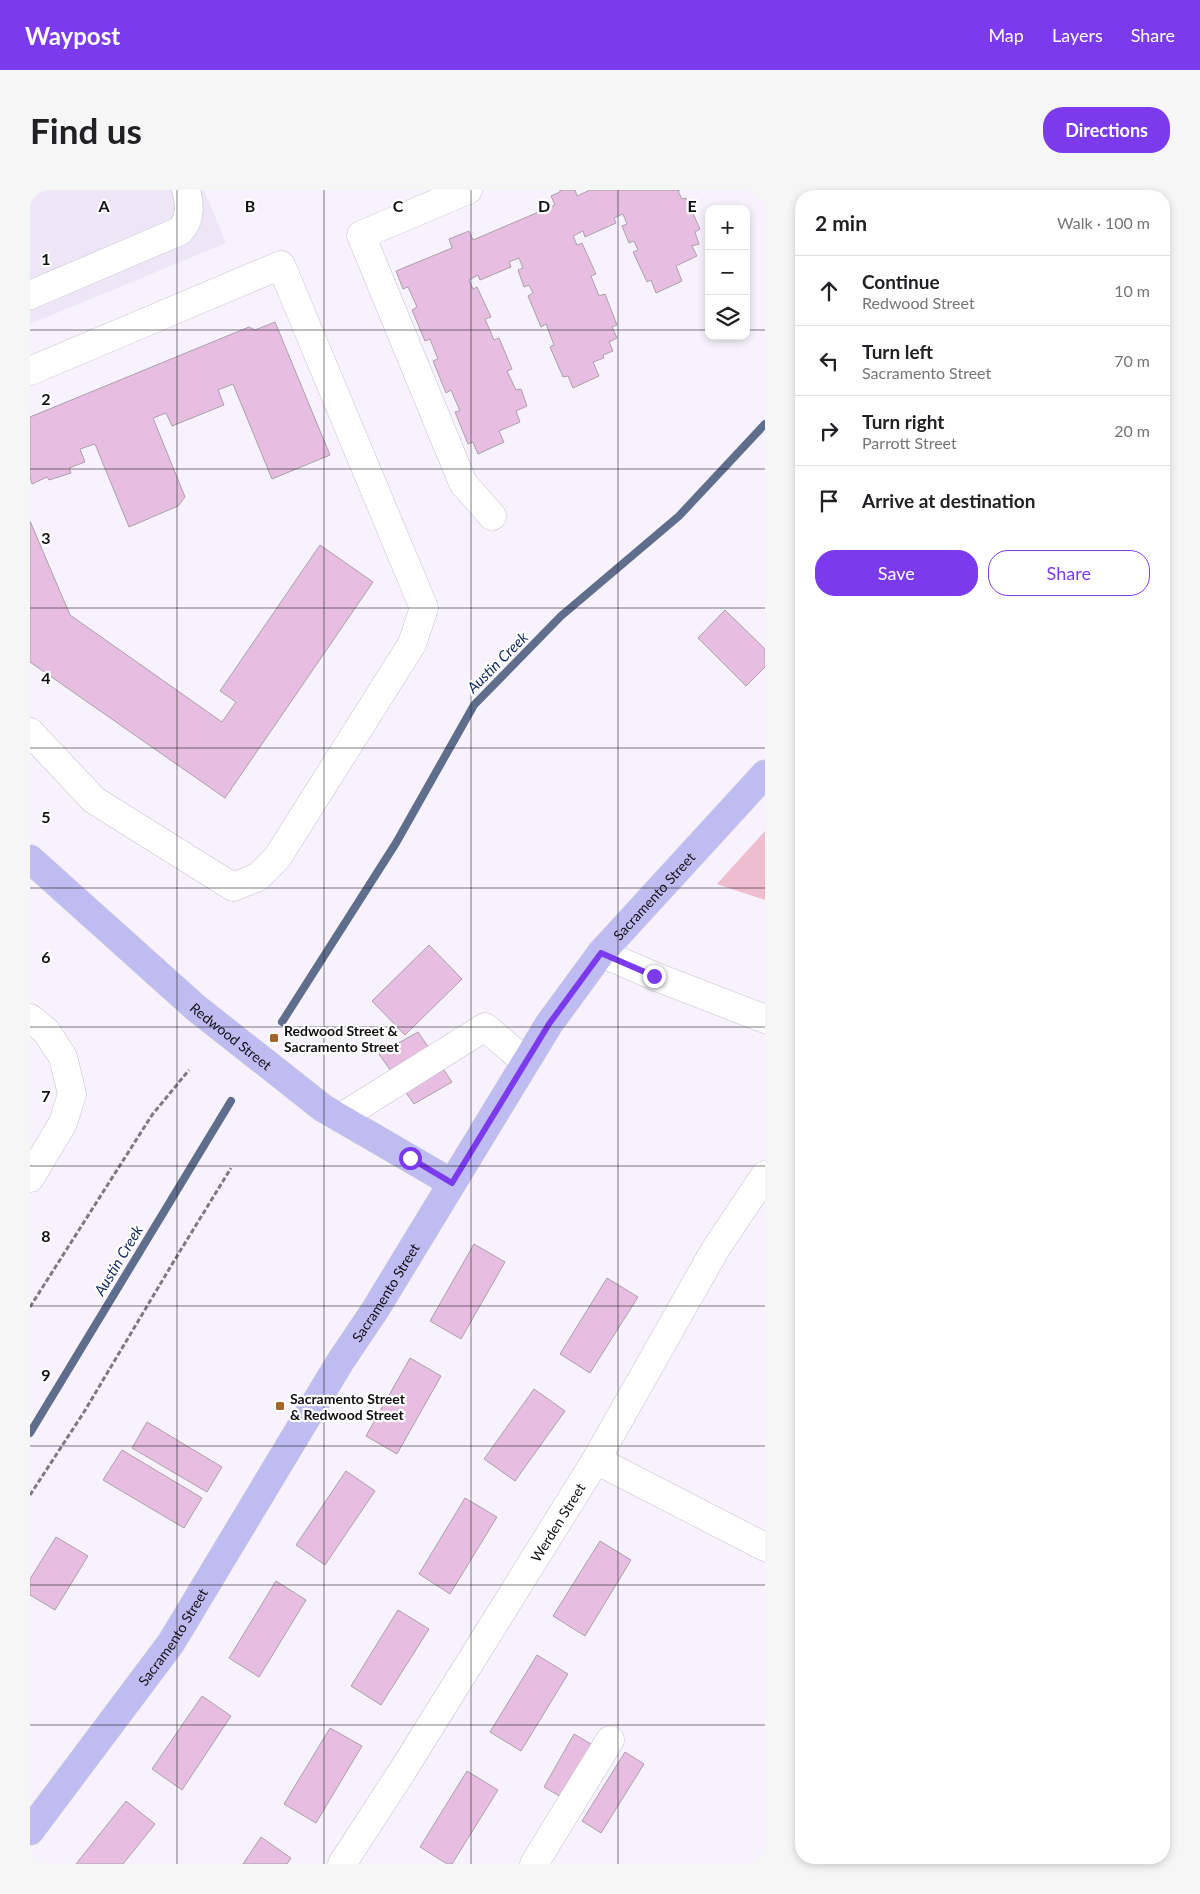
<!DOCTYPE html>
<meta charset="utf-8">
<style>
:root{--surface:#fff;--page:#f6f6f6;--text:#202124;--muted:#757577;--line:#e0e0e0;--accent:#7c3aed}
body{margin:0;font-family:Lato,sans-serif;background:var(--page);color:var(--text)}
.controls{position:absolute;right:15px;top:15px;display:grid;overflow:hidden;border-radius:10px;box-shadow:0 2px 8px #0003}
.controls button{width:45px;height:45px;display:grid;place-items:center;padding:0;border:0;border-bottom:1px solid var(--line);background:var(--surface);color:var(--text);font:25px sans-serif}
.stop{position:absolute;width:15px;height:15px;margin:-11px;border:4px solid #7c3aed;border-radius:50%;background:#fff}
.stop.end{background:#7c3aed;border-color:#fff;box-shadow:0 1px 5px #0008}
.list{margin:0;padding:0;list-style:none}
h2{display:flex;justify-content:space-between;align-items:center;height:65px;margin:0;padding:0 20px;font-size:21px}
h2 small{font-size:16px;font-weight:400;color:var(--muted)}
.list li{display:grid;grid-template-columns:32px 1fr auto;gap:15px;align-items:center;box-sizing:border-box;height:70px;padding:0 20px;border-top:1px solid var(--line)}
.list b{display:block;font-size:19px;white-space:nowrap}
.list p{margin:0;font-size:16px;white-space:nowrap;color:var(--muted)}
.list em{font-size:16px;font-style:normal;color:var(--muted)}
.actions{display:flex;gap:10px;padding:15px 20px}
.actions a{flex:1;padding:11px 0;border:1px solid var(--accent);border-radius:20px;text-align:center;font-size:18px;color:var(--accent)}
.actions .main{background:var(--accent);color:#fff}
.icon{flex:none;width:28px;height:28px;fill:none;stroke:currentColor;stroke-width:2;stroke-linecap:round;stroke-linejoin:round}
.map{position:relative;flex:none;width:735px;height:1674px;overflow:hidden;border-radius:20px}
header{display:flex;align-items:center;gap:30px;box-sizing:border-box;height:70px;padding:0 25px;background:var(--accent);color:#fff}
header strong{font-size:24px}
nav{display:flex;gap:28px;margin-inline-start:auto;font-size:18px}
.intro{display:flex;align-items:center;justify-content:space-between;box-sizing:border-box;height:120px;padding:0 30px}
h1{margin:0;font-size:35px}
.button{padding:12px 22px;border-radius:20px;background:var(--accent);color:#fff;font-size:18px;font-weight:700}
main{display:flex;gap:30px;padding:0 30px}
aside{flex:1;background:var(--surface);border-radius:20px;box-shadow:0 2px 8px #0003}
.map>svg:first-child{display:block}
.built{fill:#eee5f6}
.green{fill:#eebdcf}
.lines{fill:none;stroke-linecap:round;stroke-linejoin:round}
.stream{stroke:#5f6e8c;stroke-width:8}
.building{fill:#e7bee1;stroke:#aaa0a9}
.minor-casing{stroke:#c7c1cc;stroke-width:29}
.major-casing{stroke:#d4d4d5;stroke-width:29}
.path{stroke:#7e7a82;stroke-width:3;stroke-dasharray:5 2.5;stroke-linecap:butt}
.minor{stroke:#fff;stroke-width:28}
.major{stroke:#bfbcf2;stroke-width:28}
.route{stroke:#7c3aed;stroke-width:6}
.grid{fill:none;stroke:#121014;stroke-width:1;stroke-opacity:0.55}
.poi-dot{fill:#a36729;stroke:#fff;stroke-width:2}
.labels{text-anchor:middle;dominant-baseline:central;stroke-width:4.5;stroke-linejoin:round;paint-order:stroke}
.street-label{font-size:14px;fill:#121014;stroke:#fff}
.poi-label{font-size:14px;font-weight:bold;fill:#121014;stroke:#fff;text-anchor:start}
.water-label{font-size:15px;font-style:italic;fill:#0e285a;stroke:#fff}
.grid-label{font-size:16px;text-anchor:middle;font-weight:bold;fill:#121014;stroke:#fff;stroke-width:4.5;stroke-linejoin:round;paint-order:stroke}
</style>
<header>
<strong>Waypost</strong>
<nav><a>Map</a><a>Layers</a><a>Share</a></nav>
</header>
<div class="intro"><h1>Find us</h1><a class="button">Directions</a></div>
<main>
<div class="map">
<svg width="735" height="1674" viewBox="0 0 735 1674">
<rect width="100%" height="100%" fill="#f7f2fd"/>
<path class="built" d="M 0,0 L 174,0 L 196,53 L 0,134 Z"/>
<path class="green" d="M 735,641 L 735,710 L 687,694 Z"/>
<g class="lines">
<path class="stream" d="M 252,832 L 366,653 L 444,515 L 531,426 L 649,326 L 735,234
M 0,1243 L 201,911"/>
</g>
<path class="building" d="M 530,0 L 545,0 L 547,6 L 560,0 L 650,0 L 648,1 L 652,9 L 656,8 L 670,39 L 665,42 L 669,54 L 662,56 L 667,66 L 646,76 L 652,91 L 626,103 L 621,90 L 617,92 L 603,62 L 608,60 L 604,51 L 599,53 L 592,36 L 597,34 L 593,24 L 584,28 L 586,33 L 555,47 L 553,41 L 543,46 L 547,55 L 552,53 L 566,84 L 561,86 L 569,106 L 575,104 L 587,135 L 582,137 L 587,148 L 579,152 L 583,161 L 573,165 L 574,168 L 563,172 L 569,186 L 543,198 L 538,186 L 533,187 L 520,157 L 524,155 L 516,134 L 511,137 L 498,106 L 503,103 L 499,95 L 494,97 L 488,80 L 493,78 L 489,68 L 479,72 L 481,77 L 450,90 L 448,85 L 439,90 L 443,99 L 447,97 L 461,127 L 455,129 L 464,150 L 469,148 L 482,179 L 477,181 L 486,200 L 491,199 L 497,216 L 486,221 L 490,232 L 469,241 L 474,252 L 448,264 L 443,252 L 438,254 L 425,222 L 430,221 L 421,200 L 416,203 L 403,171 L 408,169 L 400,149 L 395,151 L 382,120 L 387,117 L 378,97 L 373,99 L 366,81 L 422,58 L 419,49 L 439,41 L 443,50 L 525,15 L 521,6 L 530,2 Z
M 245,132 L 300,265 L 242,289 L 203,194 L 188,200 L 194,215 L 142,236 L 136,223 L 123,228 L 155,307 L 148,316 L 99,337 L 65,254 L 50,259 L 55,272 L 39,278 L 41,283 L 19,290 L 17,287 L 2,294 L 0,287 L 0,227 L 219,137 L 225,140 Z
M 0,331 L 40,425 L 192,532 L 206,512 L 190,501 L 290,355 L 343,392 L 195,608 L 0,472 Z
M 695,420 L 735,459 L 735,477 L 716,496 L 668,448 Z
M 399,755 L 432,789 L 375,845 L 342,811 Z
M 388,842 L 422,892 L 384,914 L 349,864 Z
M 444,1054 L 475,1072 L 431,1149 L 400,1131 Z
M 577,1088 L 608,1107 L 560,1183 L 530,1164 Z
M 380,1168 L 411,1186 L 367,1264 L 336,1246 Z
M 504,1199 L 535,1221 L 485,1291 L 454,1269 Z
M 117,1232 L 192,1277 L 177,1302 L 102,1258 Z
M 92,1260 L 172,1308 L 154,1338 L 73,1290 Z
M 316,1281 L 345,1301 L 295,1375 L 266,1355 Z
M 435,1308 L 467,1327 L 420,1404 L 389,1384 Z
M 26,1347 L 58,1366 L 25,1420 L 0,1405 L 0,1389 Z
M 570,1351 L 601,1370 L 555,1446 L 523,1426 Z
M 246,1391 L 276,1410 L 229,1487 L 199,1468 Z
M 368,1420 L 399,1439 L 351,1515 L 321,1496 Z
M 507,1465 L 538,1484 L 491,1561 L 460,1542 Z
M 172,1506 L 201,1526 L 152,1600 L 122,1579 Z
M 300,1538 L 332,1556 L 286,1633 L 254,1614 Z
M 544,1544 L 561,1554 L 531,1607 L 514,1597 Z
M 595,1562 L 614,1574 L 571,1643 L 552,1631 Z
M 437,1581 L 468,1600 L 422,1674 L 417,1674 L 390,1657 Z
M 96,1611 L 125,1634 L 93,1674 L 46,1674 Z
M 231,1647 L 261,1668 L 257,1674 L 213,1674 Z"/>
<g class="lines">
<g class="minor-casing">
<g id="minor">
<path d="M 438,0 L 331,45 L 433,293 L 462,326"/>
<path d="M 0,105 L 150,41 C 161,29 160,15 156,0"/>
<path d="M 0,181 L 251,75 L 394,418 L 382,454 L 247,668 L 228,687 L 203,697 L 64,610 L 0,542"/>
<path d="M 571,763 L 624,786 L 735,829"/>
<path d="M 0,828 L 16,841 L 33,867 L 42,904 L 33,933 L 0,988"/>
<path d="M 310,928 L 455,837 L 496,872"/>
<path d="M 566,1270 L 735,1357"/>
<path id="s1" d="M 312,1674 L 373,1580 L 566,1270 L 685,1060 L 735,985"/>
<path d="M 504,1674 L 580,1550"/>
</g>
</g>
<g class="major-casing">
<g id="major">
<path id="s2" d="M 0,669 L 166,818 L 293,918 L 422,993"/>
<path id="s3" d="M 0,1641 L 141,1453 L 310,1172 L 345,1120 L 519,834 L 571,763 L 735,584"/>
</g>
</g>
<path class="path" d="M 0,1117 L 122,925 L 159,880
M 0,1305 L 54,1222 L 144,1071 L 201,978"/>
<use href="#minor" class="minor"/>
<use href="#major" class="major"/>
</g>
<g class="lines">
<path class="route" d="M 380,968 L 422,993 L 519,834 L 571,763 L 624,786"/>
</g>
<path class="grid" d="M 147,0 L 147,1674M 294,0 L 294,1674M 441,0 L 441,1674M 588,0 L 588,1674M 0,140 L 679,140M 716,140 L 735,140M 0,279 L 735,279M 0,418 L 735,418M 0,558 L 735,558M 0,698 L 735,698M 0,837 L 735,837M 0,976 L 735,976M 0,1116 L 735,1116M 0,1256 L 735,1256M 0,1395 L 735,1395M 0,1535 L 735,1535"/>
<g class="poi-dot">
<rect x="239" y="843" width="10" height="10" rx="2.5"/>
<rect x="245" y="1211" width="10" height="10" rx="2.5"/>
</g>
<g class="labels">
<g class="street-label">
<text stroke="none"><textPath href="#s3" startOffset="1126">Sacramento Street</textPath></text>
<text stroke="none"><textPath href="#s2" startOffset="268">Redwood Street</textPath></text>
<text stroke="none"><textPath href="#s3" startOffset="646">Sacramento Street</textPath></text>
<text stroke="none"><textPath href="#s1" startOffset="404">Werden Street</textPath></text>
<text stroke="none"><textPath href="#s3" startOffset="241">Sacramento Street</textPath></text>
</g>
<g class="poi-label">
<text x="254" y="840">Redwood Street &amp;<tspan x="254" dy="16">Sacramento Street</tspan></text>
<text x="260" y="1208">Sacramento Street<tspan x="260" dy="16">&amp; Redwood Street</tspan></text>
</g>
<g class="water-label">
<text transform="translate(467 472) rotate(-45)">Austin Creek</text>
<text transform="translate(88 1070) rotate(-59)">Austin Creek</text>
</g>
</g>
<g class="grid-label">
<text x="74" y="22">A</text>
<text x="220" y="22">B</text>
<text x="368" y="22">C</text>
<text x="514" y="22">D</text>
<text x="662" y="22">E</text>
<text x="16" y="75">1</text>
<text x="16" y="215">2</text>
<text x="16" y="354">3</text>
<text x="16" y="494">4</text>
<text x="16" y="633">5</text>
<text x="16" y="773">6</text>
<text x="16" y="912">7</text>
<text x="16" y="1052">8</text>
<text x="16" y="1191">9</text>
</g>
</svg>
<div class="controls">
<button>+</button>
<button>−</button>
<button><svg class="icon" aria-label="layers" viewBox="0 0 24 24"><path d="M12 4l9 5-9 5-9-5zM3 14l9 5 9-5"/></svg></button>
</div>
<div class="stop" style="left:380px;top:968px"></div>
<div class="stop end" style="left:624px;top:786px"></div>
</div>
<aside>
<h2>2 min<small>Walk · 100 m</small></h2>
<ul class="list">
<li><svg class="icon" aria-label="ahead" viewBox="0 0 24 24"><path d="M12 20V5M6 11l6-6 6 6"/></svg><div><b>Continue</b><p>Redwood Street</p></div><em>10 m</em></li>
<li><svg class="icon" aria-label="left" viewBox="0 0 24 24"><path d="M17 20v-9H6M10 6l-5 5 5 5"/></svg><div><b>Turn left</b><p>Sacramento Street</p></div><em>70 m</em></li>
<li><svg class="icon" aria-label="right" viewBox="0 0 24 24"><path d="M7 20v-9h11M14 6l5 5-5 5"/></svg><div><b>Turn right</b><p>Parrott Street</p></div><em>20 m</em></li>
<li><svg class="icon" aria-label="arrive" viewBox="0 0 24 24"><path d="M6 21V4h12l-3 4 3 4H6"/></svg><div><b>Arrive at destination</b></div></li>
</ul>
<div class="actions"><a class="main">Save</a><a>Share</a></div>
</aside>
</main>
